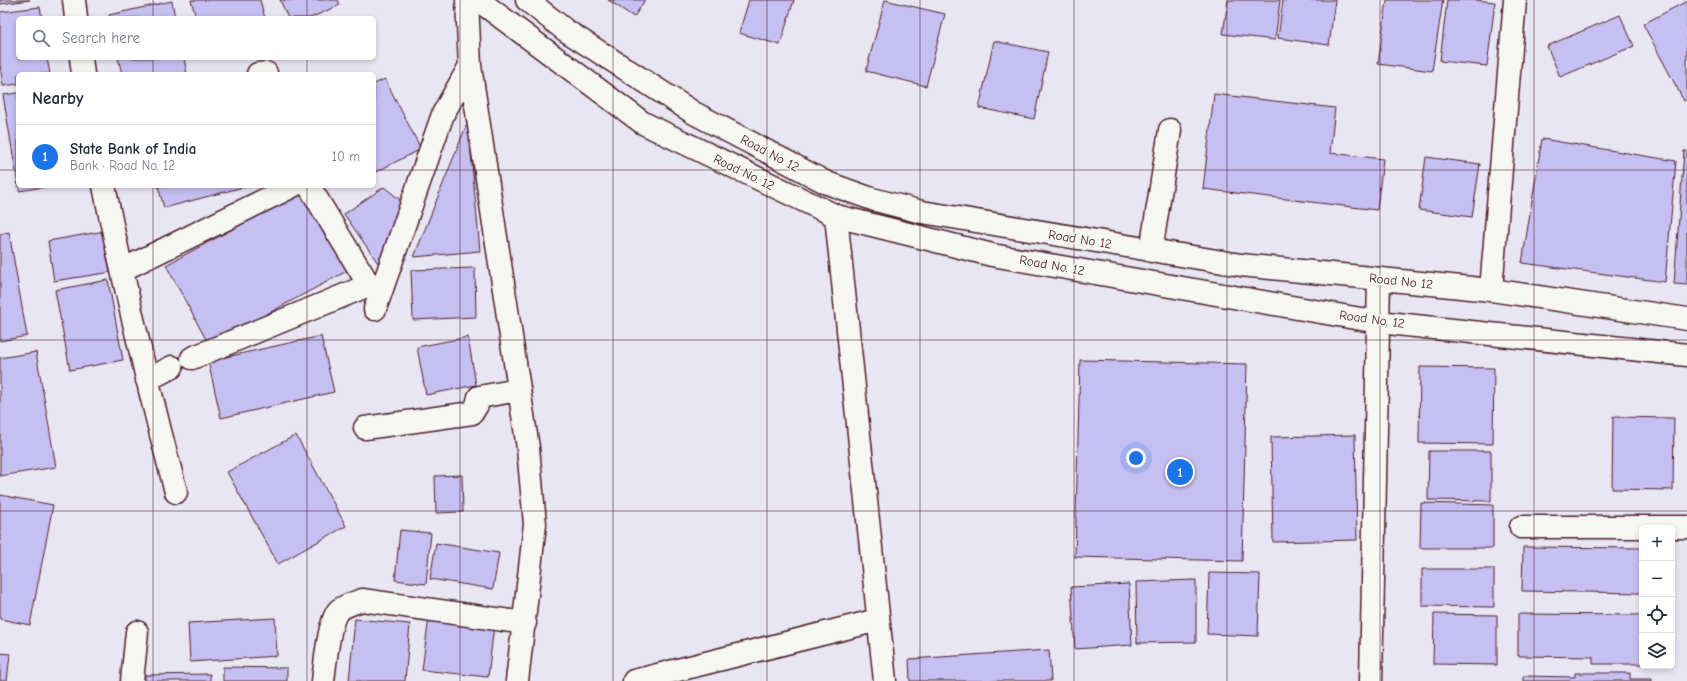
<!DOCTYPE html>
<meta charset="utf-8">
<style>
:root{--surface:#fff;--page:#f6f6f7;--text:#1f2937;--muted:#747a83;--line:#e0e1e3;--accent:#1a73e8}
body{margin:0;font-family:"Comic Neue",sans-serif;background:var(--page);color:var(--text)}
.controls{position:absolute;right:12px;bottom:12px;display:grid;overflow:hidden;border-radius:6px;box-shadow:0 2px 6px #0003}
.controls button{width:36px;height:36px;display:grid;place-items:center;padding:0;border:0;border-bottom:1px solid var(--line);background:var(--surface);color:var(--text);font:20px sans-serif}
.you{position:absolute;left:1136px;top:458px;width:14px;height:14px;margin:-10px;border:3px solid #fff;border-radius:50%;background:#1a73e8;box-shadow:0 0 0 6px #1a73e833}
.badge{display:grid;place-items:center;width:26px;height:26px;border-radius:50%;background:var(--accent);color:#fff;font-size:13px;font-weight:700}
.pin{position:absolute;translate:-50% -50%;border:2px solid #fff;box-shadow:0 1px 4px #0006}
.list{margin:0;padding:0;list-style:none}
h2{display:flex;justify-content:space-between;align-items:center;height:52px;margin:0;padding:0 16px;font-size:17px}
h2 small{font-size:13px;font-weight:400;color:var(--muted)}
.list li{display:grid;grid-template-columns:26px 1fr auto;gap:12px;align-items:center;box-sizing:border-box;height:64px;padding:0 16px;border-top:1px solid var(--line)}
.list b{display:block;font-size:15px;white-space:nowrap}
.list p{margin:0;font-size:13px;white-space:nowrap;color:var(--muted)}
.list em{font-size:13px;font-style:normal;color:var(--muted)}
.icon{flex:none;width:22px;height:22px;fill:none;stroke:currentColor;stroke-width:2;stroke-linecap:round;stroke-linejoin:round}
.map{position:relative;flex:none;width:1687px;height:681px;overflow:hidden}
.search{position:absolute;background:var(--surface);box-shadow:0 2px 6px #0003;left:16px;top:16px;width:360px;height:44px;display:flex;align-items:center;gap:10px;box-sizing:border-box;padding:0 14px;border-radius:6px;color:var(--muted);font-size:15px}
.panel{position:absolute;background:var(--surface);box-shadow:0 2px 6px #0003;left:16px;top:72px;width:360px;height:116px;border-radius:6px}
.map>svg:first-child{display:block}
.building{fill:#c6bff2;stroke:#4a1f2b}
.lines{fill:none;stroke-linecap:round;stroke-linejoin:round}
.minor-casing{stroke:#4a1f2b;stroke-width:25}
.major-casing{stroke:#4a1f2b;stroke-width:25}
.minor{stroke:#f6f6f2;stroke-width:22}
.major{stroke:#f6f6f2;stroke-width:22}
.grid{fill:none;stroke:#4a1f2b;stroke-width:1;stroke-opacity:0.55}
.labels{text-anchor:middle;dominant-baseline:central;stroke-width:3;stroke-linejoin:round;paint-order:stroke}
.street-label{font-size:13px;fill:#4a1f2b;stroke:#f6f6f2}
</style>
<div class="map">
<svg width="1687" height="681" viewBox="0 0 1687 681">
<rect width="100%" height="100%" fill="#e8e6f2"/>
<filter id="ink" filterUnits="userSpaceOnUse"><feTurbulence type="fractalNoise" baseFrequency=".025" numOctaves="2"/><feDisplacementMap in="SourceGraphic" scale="8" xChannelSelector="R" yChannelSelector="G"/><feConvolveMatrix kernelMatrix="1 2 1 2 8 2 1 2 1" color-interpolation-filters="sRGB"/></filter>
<g filter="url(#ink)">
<path class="building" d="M 0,0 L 30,0 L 0,4 Z
M 191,0 L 260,0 L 265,18 L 196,18 Z
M 280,0 L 338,0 L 340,5 L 310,18 L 288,18 Z
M 608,0 L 645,0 L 634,17 Z
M 749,0 L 794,0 L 780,45 L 739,33 Z
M 885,0 L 945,14 L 926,86 L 866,71 Z
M 1228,0 L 1280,0 L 1275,40 L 1223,34 Z
M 1283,0 L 1335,0 L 1329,45 L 1278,38 Z
M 1387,0 L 1443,0 L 1432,71 L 1378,64 Z
M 1447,0 L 1475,0 L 1495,2 L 1487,66 L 1440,61 Z
M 172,1 L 175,18 L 110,18 L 109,15 Z
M 1687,1 L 1687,99 L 1684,101 L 1643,24 Z
M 40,7 L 42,18 L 18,18 L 18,58 L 47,58 L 50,74 L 18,74 L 18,84 L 3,86 L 0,65 L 0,12 Z
M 1620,15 L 1634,46 L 1560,77 L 1547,46 Z
M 994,41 L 1048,52 L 1034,119 L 979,108 Z
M 118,58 L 184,58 L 187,74 L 122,74 Z
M 385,79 L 421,149 L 374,173 L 374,84 Z
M 18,93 L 18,185 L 3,95 Z
M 1214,94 L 1335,108 L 1330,153 L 1383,159 L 1377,210 L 1203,189 Z
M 468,121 L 480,251 L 414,257 Z
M 1542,139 L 1676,161 L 1665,282 L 1522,263 Z
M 1684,151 L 1687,151 L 1687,285 L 1674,284 Z
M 1426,157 L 1480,164 L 1472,217 L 1419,210 Z
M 18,186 L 51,186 L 19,191 Z
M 158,186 L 247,186 L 164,208 Z
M 384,187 L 403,202 L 378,263 L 344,214 Z
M 305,190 L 349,270 L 209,345 L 166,265 Z
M 105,231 L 112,272 L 54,281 L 48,241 Z
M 9,232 L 27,336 L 0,341 L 0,234 Z
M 475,268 L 476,317 L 413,320 L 411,270 Z
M 108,280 L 123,360 L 70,370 L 55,290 Z
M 321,336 L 334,392 L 221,418 L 208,361 Z
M 468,337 L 476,385 L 426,395 L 417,347 Z
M 36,352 L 56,467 L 0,476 L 0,358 Z
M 1080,360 L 1247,364 L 1242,561 L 1075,557 Z
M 1420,367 L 1494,368 L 1493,444 L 1419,443 Z
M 1613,417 L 1674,418 L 1673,490 L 1612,489 Z
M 296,435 L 346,526 L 278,564 L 227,472 Z
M 1355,435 L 1357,540 L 1273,542 L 1271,437 Z
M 1429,451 L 1491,451 L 1491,501 L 1428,500 Z
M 462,475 L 463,512 L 436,513 L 435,476 Z
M 0,495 L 53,505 L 30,625 L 0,619 Z
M 1421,503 L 1493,505 L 1493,548 L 1420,548 Z
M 400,530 L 431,533 L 426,584 L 395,580 Z
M 436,543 L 499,553 L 493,589 L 430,579 Z
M 1523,547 L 1642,548 L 1642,593 L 1522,591 Z
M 1422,569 L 1494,569 L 1494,607 L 1422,606 Z
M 1209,573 L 1260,574 L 1258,636 L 1207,634 Z
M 1196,580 L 1196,642 L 1137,643 L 1136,582 Z
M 1129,584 L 1132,645 L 1075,649 L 1071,587 Z
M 1434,614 L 1497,615 L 1497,665 L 1433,664 Z
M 1518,614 L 1642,615 L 1642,664 L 1593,664 L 1593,657 L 1518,656 Z
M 429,617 L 494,625 L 488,677 L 422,670 Z
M 275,618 L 277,656 L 190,662 L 188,623 Z
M 355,619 L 410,624 L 405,681 L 349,681 Z
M 1049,650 L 1051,681 L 910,681 L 909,659 Z
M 0,653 L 10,654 L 7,681 L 0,681 Z
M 223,667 L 287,668 L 287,681 L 223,681 Z
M 1575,673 L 1630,673 L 1630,679 L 1652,679 L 1652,681 L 1523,681 L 1523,676 L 1575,677 Z
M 210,674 L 210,681 L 145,681 L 145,675 Z"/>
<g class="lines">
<g class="minor-casing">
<path id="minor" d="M 74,0 L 76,18
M 467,0 L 470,66 L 528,448 L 535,524 L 517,681
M 81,58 L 83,74
M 258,74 L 266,73
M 104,186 C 125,289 149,391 176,492
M 836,216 L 885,681
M 1151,251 L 1170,130
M 122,270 L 293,186
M 1491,290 L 1515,0
M 375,309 L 443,114 L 470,66
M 192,358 L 369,285 L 309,186
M 147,380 L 172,367
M 365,428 L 472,413 L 477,405 L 479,397 L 519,390
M 1521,527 L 1687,527
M 132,681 L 137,632
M 323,681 C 325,666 329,619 339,610 C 346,605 354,603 362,600 L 525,623
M 634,681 L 878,620
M 1371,681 L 1379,279"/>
</g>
<g class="major-casing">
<path id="major" d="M 478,0 L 643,123 L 836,216 L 992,255 L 1378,322 L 1687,355
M 527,0 L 565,30 L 694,113 L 827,183 L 872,199 L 922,212 L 1241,265 L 1491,290 L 1687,319"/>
</g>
<use href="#minor" class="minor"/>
<use href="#major" class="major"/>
</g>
</g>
<path class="grid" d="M 153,0 L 153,18M 307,0 L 307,18M 460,0 L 460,681M 613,0 L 613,681M 767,0 L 767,681M 920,0 L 920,681M 1074,0 L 1074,681M 1227,0 L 1227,681M 1380,0 L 1380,681M 1534,0 L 1534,681M 153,58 L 153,74M 307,58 L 307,74M 0,170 L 18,170M 374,170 L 1687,170M 153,186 L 153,681M 307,186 L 307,681M 0,340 L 1687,340M 0,511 L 1687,511"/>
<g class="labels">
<g class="street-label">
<text transform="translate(770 153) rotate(28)">Road No 12</text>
<text transform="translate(744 172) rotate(26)">Road No. 12</text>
<text transform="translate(1080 239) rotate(9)">Road No 12</text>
<text transform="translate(1052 265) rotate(10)">Road No. 12</text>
<text transform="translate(1401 281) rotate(6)">Road No 12</text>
<text transform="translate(1372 319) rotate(8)">Road No. 12</text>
</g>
</g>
</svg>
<div class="controls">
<button>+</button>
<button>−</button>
<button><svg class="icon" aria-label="locate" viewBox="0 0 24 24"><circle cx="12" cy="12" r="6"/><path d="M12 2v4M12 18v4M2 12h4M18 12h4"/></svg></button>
<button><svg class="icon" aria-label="layers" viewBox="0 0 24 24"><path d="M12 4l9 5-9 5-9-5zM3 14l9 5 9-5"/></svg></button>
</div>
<div class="you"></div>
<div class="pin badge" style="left:1180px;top:472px">1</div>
<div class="search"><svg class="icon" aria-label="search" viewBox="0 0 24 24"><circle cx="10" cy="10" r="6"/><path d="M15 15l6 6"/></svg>Search here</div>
<section class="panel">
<h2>Nearby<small></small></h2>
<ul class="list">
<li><span class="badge">1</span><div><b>State Bank of India</b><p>Bank · Road No. 12</p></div><em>10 m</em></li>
</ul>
</section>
</div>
